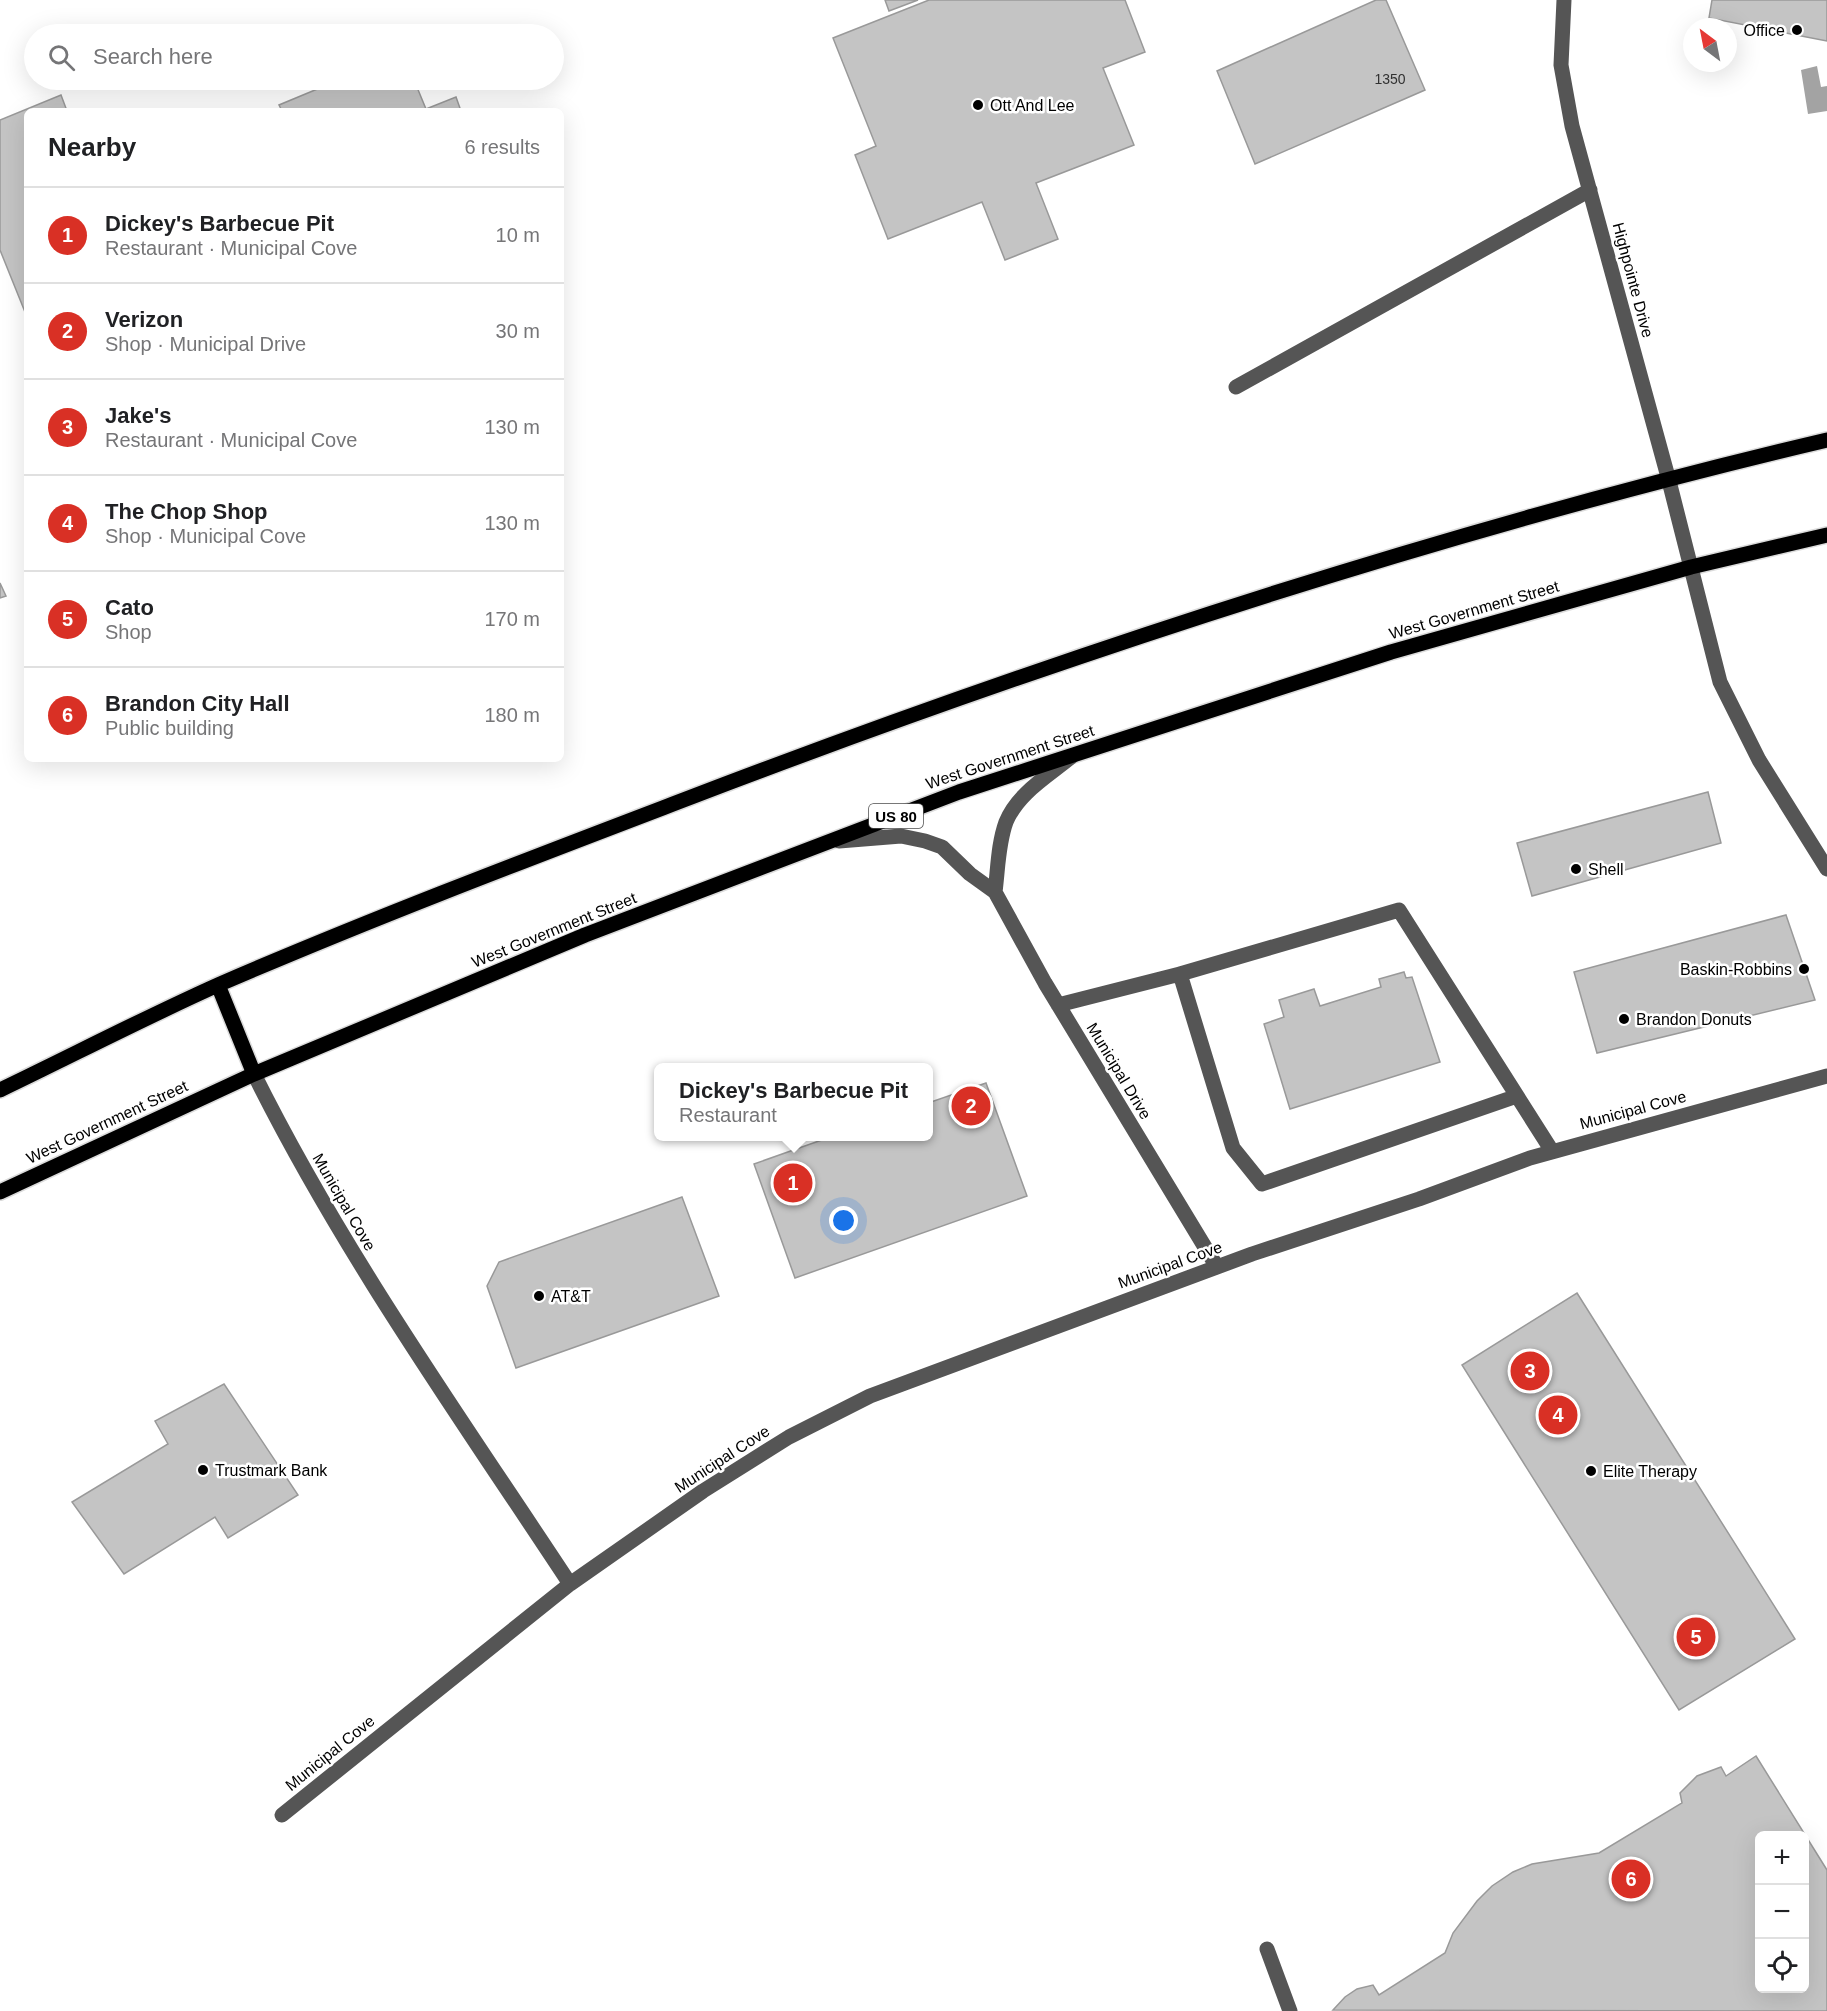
<!DOCTYPE html>
<meta charset="utf-8">
<style>
:root{--surface:#fff;--page:#f2f2f2;--text:#202124;--muted:#757577;--line:#e0e0e0;--accent:#d93025}
body{margin:0;font-family:Arial,sans-serif;background:var(--page);color:var(--text)}
.controls{position:absolute;right:18px;bottom:18px;display:grid;overflow:hidden;border-radius:9px;box-shadow:0 6px 24px #0002}
.controls button{width:54px;height:54px;display:grid;place-items:center;padding:0;border:0;border-bottom:2px solid var(--line);background:var(--surface);color:var(--text);font:30px sans-serif}
.compass{position:absolute;left:1683px;top:18px;width:54px;height:54px;border-radius:50%;background:var(--surface);box-shadow:0 6px 24px #0002;rotate:328deg}
.you{position:absolute;left:844px;top:1221px;width:21px;height:21px;margin:-15px;border:4px solid #fff;border-radius:50%;background:#1a73e8;box-shadow:0 0 0 9px #1a73e833}
.badge{display:grid;place-items:center;width:39px;height:39px;border-radius:50%;background:var(--accent);color:#fff;font-size:20px;font-weight:700}
.pin{position:absolute;translate:-50% -50%;border:3px solid #fff;box-shadow:0 2px 6px #0006}
.popup{position:absolute;left:654px;top:1063px;width:279px;height:78px;box-sizing:border-box;display:grid;place-content:center;border-radius:9px;background:var(--surface);filter:drop-shadow(0 2px 4px #0005);font-size:20px;white-space:nowrap;color:var(--muted)}
.popup b{font-size:22px;color:var(--text)}
.popup::after{content:'';position:absolute;left:50%;top:100%;margin-left:-12px;border:12px solid transparent;border-top-color:var(--surface)}
.list{margin:0;padding:0;list-style:none}
h2{display:flex;justify-content:space-between;align-items:center;height:78px;margin:0;padding:0 24px;font-size:26px}
h2 small{font-size:20px;font-weight:400;color:var(--muted)}
.list li{display:grid;grid-template-columns:39px 1fr auto;gap:18px;align-items:center;box-sizing:border-box;height:96px;padding:0 24px;border-top:2px solid var(--line)}
.list b{display:block;font-size:22px;white-space:nowrap}
.list p{margin:0;font-size:20px;white-space:nowrap;color:var(--muted)}
.list em{font-size:20px;font-style:normal;color:var(--muted)}
.icon{flex:none;width:33px;height:33px;fill:none;stroke:currentColor;stroke-width:2;stroke-linecap:round;stroke-linejoin:round}
.map{position:relative;flex:none;width:1827px;height:2011px;overflow:hidden}
.search{position:absolute;background:var(--surface);box-shadow:0 6px 24px #0002;left:24px;top:24px;width:540px;height:66px;display:flex;align-items:center;gap:15px;box-sizing:border-box;padding:0 21px;border-radius:33px;color:var(--muted);font-size:22px}
.panel{position:absolute;background:var(--surface);box-shadow:0 6px 24px #0002;left:24px;top:108px;width:540px;height:654px;border-radius:9px}
.map>svg:first-child{display:block}
.water{fill:#a3a3a3}
.building{fill:#c4c4c4;stroke:#999;stroke-width:1.5;fill-rule:evenodd}
.lines{fill:none;stroke-linecap:round;stroke-linejoin:round}
.major-casing{stroke:#dbdbdb;stroke-width:18}
.minor{stroke:#555;stroke-width:15}
.major{stroke:#000;stroke-width:15}
.poi-dot{fill:#000;stroke:#fff;stroke-width:2}
.labels{text-anchor:middle;dominant-baseline:central;stroke-width:5;stroke-linejoin:round;paint-order:stroke}
.number-label{font-size:14px;fill:#313131}
.shield{fill:#fff;stroke:#4c4c4c;stroke-width:1.5}
.shield-label{font-size:15px;font-weight:bold;fill:#000}
.poi-label{font-size:16px;fill:#000;stroke:#fff;text-anchor:start}
.street-label{font-size:16px;fill:#000;stroke:#fff}
</style>
<div class="map">
<svg width="1827" height="2011" viewBox="0 0 1827 2011">
<rect width="100%" height="100%" fill="#fff"/>
<path class="water" d="M 1817,66 L 1821,87 L 1827,86 L 1827,111 L 1808,114 L 1801,70 Z"/>
<path class="building" d="M 885,0 L 918,0 L 889,11 Z
M 929,0 L 1125,0 L 1145,52 L 1103,68 L 1134,145 L 1036,183 L 1058,239 L 1005,260 L 982,202 L 888,239 L 855,155 L 876,146 L 833,38 Z
M 1376,0 L 1386,0 L 1425,90 L 1255,164 L 1217,71 Z
M 1712,0 L 1827,0 L 1827,41 L 1709,18 Z
M 339,80 L 414,80 L 426,109 L 456,97 L 461,111 L 282,111 L 279,105 Z
M 61,95 L 67,111 L 27,111 L 27,317 L 0,250 L 0,120 Z
M 0,583 L 6,596 L 0,598 Z
M 1708,792 L 1721,843 L 1532,896 L 1517,843 Z
M 1786,915 L 1815,1000 L 1597,1053 L 1574,972 Z
M 1404,972 L 1406,978 L 1412,977 L 1440,1062 L 1290,1109 L 1264,1024 L 1284,1017 L 1279,1000 L 1314,989 L 1320,1006 L 1381,987 L 1379,979 Z
M 986,1083 L 1027,1196 L 795,1278 L 754,1164 L 833,1136 L 928,1136 L 928,1103 Z
M 682,1197 L 719,1296 L 516,1368 L 487,1286 L 499,1262 Z
M 1577,1293 L 1795,1639 L 1679,1710 L 1462,1365 Z
M 224,1384 L 298,1495 L 228,1538 L 215,1517 L 124,1574 L 72,1502 L 168,1444 L 155,1421 Z
M 1756,1756 L 1827,1870 L 1827,2011 L 1333,2010 L 1345,1997 L 1357,1989 L 1373,1985 L 1379,1995 L 1445,1953 L 1453,1933 L 1477,1901 L 1492,1886 L 1513,1872 L 1532,1864 L 1599,1853 L 1682,1803 L 1680,1793 L 1697,1776 L 1721,1767 L 1726,1776 ZM 1760,1836 L 1804,1836 L 1804,1988 L 1760,1988 Z"/>
<g class="lines">
<g class="major-casing">
<path id="major" d="M 218,985 L 254,1074
M 0,1090 C 73,1055 146,1017 220,984 C 387,912 558,848 728,783 C 1088,647 1453,528 1827,440
M 0,1192 L 254,1074 L 585,935 L 959,792 L 1391,652 L 1691,567 L 1827,535"/>
</g>
<path class="minor" d="M 1564,0 L 1561,65 L 1572,126 L 1668,477 L 1720,682 L 1759,760 L 1827,869
M 1236,387 L 1590,190
M 839,841 L 901,836 L 925,841 L 942,847 L 970,874 L 995,892 C 998,869 998,844 1006,822 C 1018,793 1048,776 1071,757
M 995,892 L 1045,983 L 1217,1267
M 1180,974 L 1233,1148 L 1262,1184 L 1517,1096
M 1058,1005 L 1180,974 L 1399,910 L 1552,1151
M 254,1074 C 343,1253 460,1417 570,1584
M 282,1815 L 570,1584 L 703,1491 L 789,1437 L 870,1396 L 1252,1254 L 1419,1199 L 1530,1158 L 1827,1076
M 1267,1949 L 1290,2011"/>
<use href="#major" class="major"/>
</g>
<g class="poi-dot">
<circle cx="1797" cy="30" r="6"/>
<circle cx="978" cy="105" r="6"/>
<circle cx="1576" cy="869" r="6"/>
<circle cx="1804" cy="969" r="6"/>
<circle cx="1624" cy="1019" r="6"/>
<circle cx="539" cy="1296" r="6"/>
<circle cx="203" cy="1470" r="6"/>
<circle cx="1591" cy="1471" r="6"/>
</g>
<g class="labels">
<g class="number-label">
<text x="1390" y="79">1350</text>
</g>
<rect class="shield" x="869" y="804" width="54" height="24" rx="4.5"/>
<g class="shield-label">
<text x="896" y="816">US 80</text>
</g>
<g class="poi-label">
<text x="1785" y="30" text-anchor="end">Office</text>
<text x="990" y="105">Ott And Lee</text>
<text x="1588" y="869">Shell</text>
<text x="1792" y="969" text-anchor="end">Baskin-Robbins</text>
<text x="1636" y="1019">Brandon Donuts</text>
<text x="551" y="1296">AT&amp;T</text>
<text x="215" y="1470">Trustmark Bank</text>
<text x="1603" y="1471">Elite Therapy</text>
</g>
<g class="street-label">
<text transform="translate(1633 280) rotate(75)">Highpointe Drive</text>
<text transform="translate(1474 610) rotate(-16)">West Government Street</text>
<text transform="translate(1010 757) rotate(-18)">West Government Street</text>
<text transform="translate(554 930) rotate(-22)">West Government Street</text>
<text transform="translate(1119 1071) rotate(59)">Municipal Drive</text>
<text transform="translate(1633 1110) rotate(-15)">Municipal Cove</text>
<text transform="translate(107 1122) rotate(-25)">West Government Street</text>
<text transform="translate(344 1202) rotate(60)">Municipal Cove</text>
<text transform="translate(1170 1265) rotate(-20)">Municipal Cove</text>
<text transform="translate(722 1459) rotate(-33)">Municipal Cove</text>
<text transform="translate(330 1753) rotate(-39)">Municipal Cove</text>
</g>
</g>
</svg>
<div class="controls">
<button>+</button>
<button>−</button>
<button><svg class="icon" aria-label="locate" viewBox="0 0 24 24"><circle cx="12" cy="12" r="6"/><path d="M12 2v4M12 18v4M2 12h4M18 12h4"/></svg></button>
</div>
<svg class="compass" viewBox="-18 -18 36 36"><path d="M0-13l5 13h-10z" fill="#e53935"/><path d="M0 13l5-13h-10z" fill="#757577"/></svg>
<div class="you"></div>
<div class="pin badge" style="left:793px;top:1183px">1</div>
<div class="popup"><b>Dickey's Barbecue Pit</b>Restaurant</div>
<div class="pin badge" style="left:971px;top:1106px">2</div>
<div class="pin badge" style="left:1530px;top:1371px">3</div>
<div class="pin badge" style="left:1558px;top:1415px">4</div>
<div class="pin badge" style="left:1696px;top:1637px">5</div>
<div class="pin badge" style="left:1631px;top:1879px">6</div>
<div class="search"><svg class="icon" aria-label="search" viewBox="0 0 24 24"><circle cx="10" cy="10" r="6"/><path d="M15 15l6 6"/></svg>Search here</div>
<section class="panel">
<h2>Nearby<small>6 results</small></h2>
<ul class="list">
<li><span class="badge">1</span><div><b>Dickey's Barbecue Pit</b><p>Restaurant · Municipal Cove</p></div><em>10 m</em></li>
<li><span class="badge">2</span><div><b>Verizon</b><p>Shop · Municipal Drive</p></div><em>30 m</em></li>
<li><span class="badge">3</span><div><b>Jake's</b><p>Restaurant · Municipal Cove</p></div><em>130 m</em></li>
<li><span class="badge">4</span><div><b>The Chop Shop</b><p>Shop · Municipal Cove</p></div><em>130 m</em></li>
<li><span class="badge">5</span><div><b>Cato</b><p>Shop</p></div><em>170 m</em></li>
<li><span class="badge">6</span><div><b>Brandon City Hall</b><p>Public building</p></div><em>180 m</em></li>
</ul>
</section>
</div>
